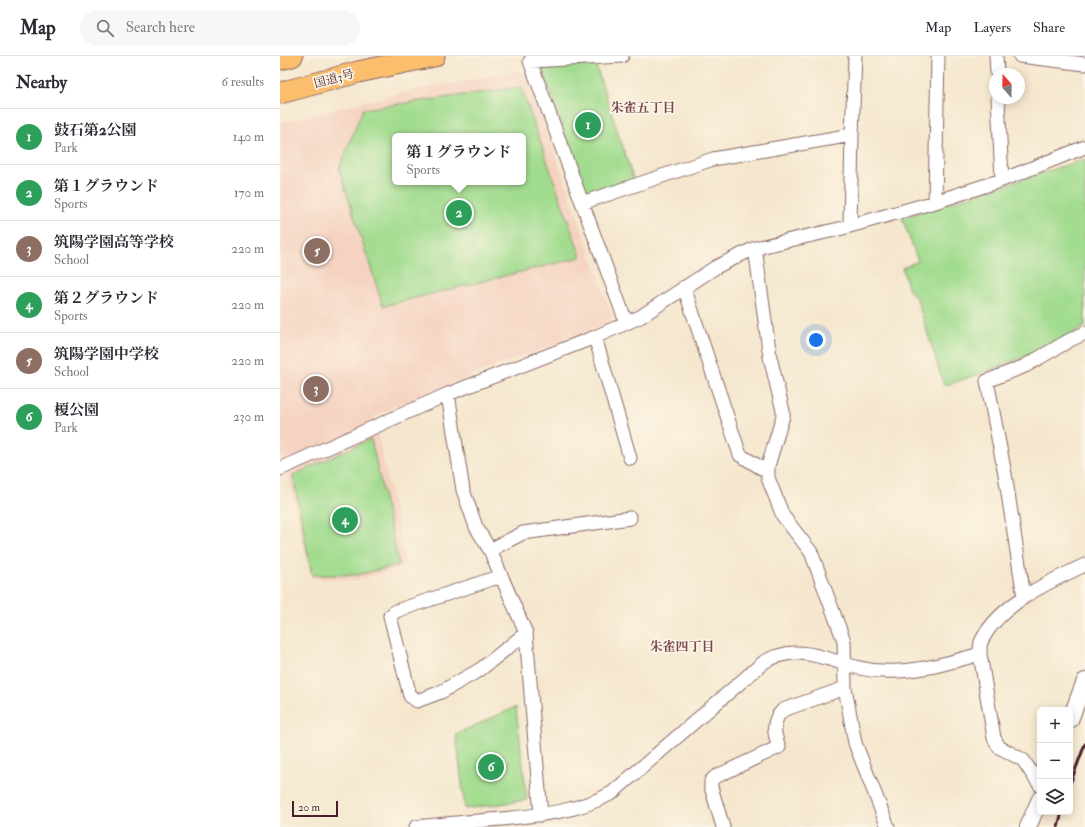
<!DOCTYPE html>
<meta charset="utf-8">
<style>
:root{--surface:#fff;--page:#f7f7f7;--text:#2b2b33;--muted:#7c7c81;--line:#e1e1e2;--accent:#c8321e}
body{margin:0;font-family:"IM FELL Double Pica","Noto Serif JP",serif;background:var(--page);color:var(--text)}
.controls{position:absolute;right:12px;bottom:12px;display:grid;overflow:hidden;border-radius:6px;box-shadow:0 2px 10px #0003}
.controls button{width:36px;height:36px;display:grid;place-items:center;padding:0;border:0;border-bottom:1px solid var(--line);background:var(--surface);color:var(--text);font:20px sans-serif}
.compass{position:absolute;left:709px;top:12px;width:36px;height:36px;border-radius:50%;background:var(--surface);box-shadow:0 2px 10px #0003;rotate:340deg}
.scale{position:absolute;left:12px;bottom:10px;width:46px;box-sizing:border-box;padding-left:4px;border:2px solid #4a1f2b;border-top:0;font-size:11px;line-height:14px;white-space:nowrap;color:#4a1f2b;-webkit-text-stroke:3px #fcf5e5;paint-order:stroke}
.you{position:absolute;left:536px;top:284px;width:14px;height:14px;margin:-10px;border:3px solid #fff;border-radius:50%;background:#1a73e8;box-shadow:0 0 0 6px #1a73e833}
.badge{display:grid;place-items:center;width:26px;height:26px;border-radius:50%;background:var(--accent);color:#fff;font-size:13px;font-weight:700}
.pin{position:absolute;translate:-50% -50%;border:2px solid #fff;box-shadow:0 1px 4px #0006}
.popup{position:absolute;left:112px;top:77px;width:134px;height:52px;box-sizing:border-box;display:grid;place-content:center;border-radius:6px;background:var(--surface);filter:drop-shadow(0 1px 3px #0005);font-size:13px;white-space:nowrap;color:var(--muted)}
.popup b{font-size:15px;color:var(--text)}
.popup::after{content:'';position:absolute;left:50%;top:100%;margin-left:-8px;border:8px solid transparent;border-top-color:var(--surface)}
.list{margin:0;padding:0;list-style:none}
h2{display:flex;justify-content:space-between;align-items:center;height:52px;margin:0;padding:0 16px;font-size:17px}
h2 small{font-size:13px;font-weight:400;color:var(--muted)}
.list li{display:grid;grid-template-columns:26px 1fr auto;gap:12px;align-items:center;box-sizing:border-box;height:56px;padding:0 16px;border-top:1px solid var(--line)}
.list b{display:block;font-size:15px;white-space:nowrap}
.list p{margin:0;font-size:13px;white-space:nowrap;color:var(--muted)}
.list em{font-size:13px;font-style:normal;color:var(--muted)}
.icon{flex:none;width:22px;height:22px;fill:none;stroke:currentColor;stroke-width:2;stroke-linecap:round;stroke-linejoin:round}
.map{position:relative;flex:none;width:805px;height:771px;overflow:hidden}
header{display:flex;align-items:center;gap:24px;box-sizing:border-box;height:56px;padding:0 20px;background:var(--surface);border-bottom:1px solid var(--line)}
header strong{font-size:19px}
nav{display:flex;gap:22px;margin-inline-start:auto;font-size:14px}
.search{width:280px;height:36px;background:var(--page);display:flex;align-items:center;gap:10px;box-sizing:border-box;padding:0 14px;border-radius:22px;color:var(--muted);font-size:15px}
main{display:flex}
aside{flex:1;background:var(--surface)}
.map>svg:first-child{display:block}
.built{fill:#f5d3c1;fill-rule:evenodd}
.green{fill:#a2dc8f;stroke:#767e5d;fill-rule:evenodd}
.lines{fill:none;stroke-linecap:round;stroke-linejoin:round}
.minor-casing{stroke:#866564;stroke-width:15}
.tertiary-casing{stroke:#866564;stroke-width:18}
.trunk-casing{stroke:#866564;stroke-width:23}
.minor{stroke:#fff;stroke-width:13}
.tertiary{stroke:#fff;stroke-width:16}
.trunk{stroke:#fabe6d;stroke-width:21}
.rail{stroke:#4a1f2b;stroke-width:3}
.labels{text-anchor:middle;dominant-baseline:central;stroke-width:3.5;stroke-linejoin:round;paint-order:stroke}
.street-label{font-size:12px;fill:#4a1f2b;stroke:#fcf5e5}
.neighbourhood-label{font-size:13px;font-weight:bold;fill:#79484f;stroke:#fcf5e5}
</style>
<header>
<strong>Map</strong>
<div class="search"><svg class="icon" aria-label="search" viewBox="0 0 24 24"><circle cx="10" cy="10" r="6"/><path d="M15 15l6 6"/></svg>Search here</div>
<nav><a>Map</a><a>Layers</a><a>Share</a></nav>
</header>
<main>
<aside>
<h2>Nearby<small>6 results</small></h2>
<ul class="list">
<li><span class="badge" style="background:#2e9e5b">1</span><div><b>鼓石第2公園</b><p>Park</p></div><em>140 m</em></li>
<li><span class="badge" style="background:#2e9e5b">2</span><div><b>第１グラウンド</b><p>Sports</p></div><em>170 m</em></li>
<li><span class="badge" style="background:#8d6e63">3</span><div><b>筑陽学園高等学校</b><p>School</p></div><em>220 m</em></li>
<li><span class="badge" style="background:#2e9e5b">4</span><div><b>第２グラウンド</b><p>Sports</p></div><em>220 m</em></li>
<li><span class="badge" style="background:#8d6e63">5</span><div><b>筑陽学園中学校</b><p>School</p></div><em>220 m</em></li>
<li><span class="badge" style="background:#2e9e5b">6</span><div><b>榎公園</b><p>Park</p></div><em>230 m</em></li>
</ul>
</aside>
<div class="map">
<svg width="805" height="771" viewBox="0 0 805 771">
<rect width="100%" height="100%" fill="#fcf5e5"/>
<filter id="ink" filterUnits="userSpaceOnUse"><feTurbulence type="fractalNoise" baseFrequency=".025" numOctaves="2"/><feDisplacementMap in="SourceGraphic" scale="8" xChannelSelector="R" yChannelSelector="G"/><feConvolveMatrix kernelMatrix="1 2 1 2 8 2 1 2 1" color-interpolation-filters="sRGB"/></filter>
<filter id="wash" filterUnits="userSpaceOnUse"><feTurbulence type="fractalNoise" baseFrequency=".012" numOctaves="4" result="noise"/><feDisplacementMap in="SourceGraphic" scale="16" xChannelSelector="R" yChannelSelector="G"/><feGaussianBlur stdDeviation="0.9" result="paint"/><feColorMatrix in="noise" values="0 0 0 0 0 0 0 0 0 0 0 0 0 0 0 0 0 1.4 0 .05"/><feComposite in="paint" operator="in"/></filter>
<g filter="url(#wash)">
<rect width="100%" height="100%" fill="#f5e7ce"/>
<path class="built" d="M 241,15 L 248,20 L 332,259 L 328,269 L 213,311 L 124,346 L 94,361 L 126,510 L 74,525 L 31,522 L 5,402 L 0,404 L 0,67 L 129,35 ZM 115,80 L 243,80 L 243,126 L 115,126 Z"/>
<path class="green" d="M 315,7 L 354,125 L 306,141 L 262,12 Z
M 241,31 L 301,201 L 103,250 L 59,113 L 83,53 ZM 115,80 L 243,80 L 243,126 L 115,126 Z
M 805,103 L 805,271 L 750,299 L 716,312 L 664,330 L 637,243 L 629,234 L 622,212 L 638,205 L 622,162 Z
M 91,383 L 119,509 L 77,519 L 32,519 L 13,419 Z
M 236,651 L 247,744 L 185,753 L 176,678 Z"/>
</g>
<g filter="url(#ink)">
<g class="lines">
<g class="minor-casing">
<path id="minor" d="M 342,0 L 250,5 L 346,266
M 716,0 L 717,18
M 740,0 L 805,8
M 718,42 L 722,124
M 655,146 L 658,0
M 302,147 L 433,103 L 572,79
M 570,170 L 572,79 L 575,0
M 475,192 L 490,301 L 503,355 L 503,360 L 488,410 L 488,422 L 503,460 L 531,496 L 564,585 L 565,632 L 575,687 L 608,771
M 404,231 L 460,399 L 488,416
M 315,281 L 350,402
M 168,338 L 183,434 L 196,471 L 210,494 L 246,577 L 261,759
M 0,413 L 168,338 L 315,281 L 360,261 L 436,211 L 475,192 L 559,173 L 655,146 L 722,124 L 805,91
M 210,494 L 243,477 L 350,462
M 221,520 L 116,555 L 110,560 L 130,640 L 137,645 L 161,636 L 201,613 L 246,577
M 744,541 L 725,418 L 707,325 L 745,310 L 790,284 L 805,277
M 760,729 L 743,704 L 719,691 L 714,682 L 700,598 C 700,594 700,589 701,586 C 718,549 770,525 805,509
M 136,771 C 165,768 193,765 222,763 C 260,759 298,756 332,737 L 484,606 C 527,582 558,614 602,615 C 635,617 668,607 700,598
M 443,771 L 431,731 L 431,725 L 435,721 L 499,691 C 494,678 491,665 503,654 L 565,632"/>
</g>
<g class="tertiary-casing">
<path id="tertiary" d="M 790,664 L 805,625
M 748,771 L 760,743"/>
</g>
<g class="trunk-casing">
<path id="trunk" d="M 0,3 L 12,0
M 0,37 L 78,16 L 154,0"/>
</g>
<use href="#minor" class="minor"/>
<use href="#tertiary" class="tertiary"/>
<use href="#trunk" class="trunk"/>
<path class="rail" d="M 790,728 L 805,688
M 778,771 L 782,756"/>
</g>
</g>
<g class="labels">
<g class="street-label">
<text transform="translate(54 23) rotate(-15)">国道3号</text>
</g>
<g class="neighbourhood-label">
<text x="363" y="52">朱雀五丁目</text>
<text x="402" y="591">朱雀四丁目</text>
</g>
</g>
</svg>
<div class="controls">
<button>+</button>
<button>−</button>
<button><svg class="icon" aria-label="layers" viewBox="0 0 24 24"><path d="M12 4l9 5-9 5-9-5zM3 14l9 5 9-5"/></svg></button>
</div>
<svg class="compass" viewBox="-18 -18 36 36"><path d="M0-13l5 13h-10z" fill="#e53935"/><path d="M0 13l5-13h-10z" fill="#7c7c81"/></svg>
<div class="scale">20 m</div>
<div class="you"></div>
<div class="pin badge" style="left:308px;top:69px;background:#2e9e5b">1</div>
<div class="pin badge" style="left:179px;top:157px;background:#2e9e5b">2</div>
<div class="popup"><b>第１グラウンド</b>Sports</div>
<div class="pin badge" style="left:36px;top:333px;background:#8d6e63">3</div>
<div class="pin badge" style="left:65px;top:464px;background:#2e9e5b">4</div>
<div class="pin badge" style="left:37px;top:195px;background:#8d6e63">5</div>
<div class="pin badge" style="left:211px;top:711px;background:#2e9e5b">6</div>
</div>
</main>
